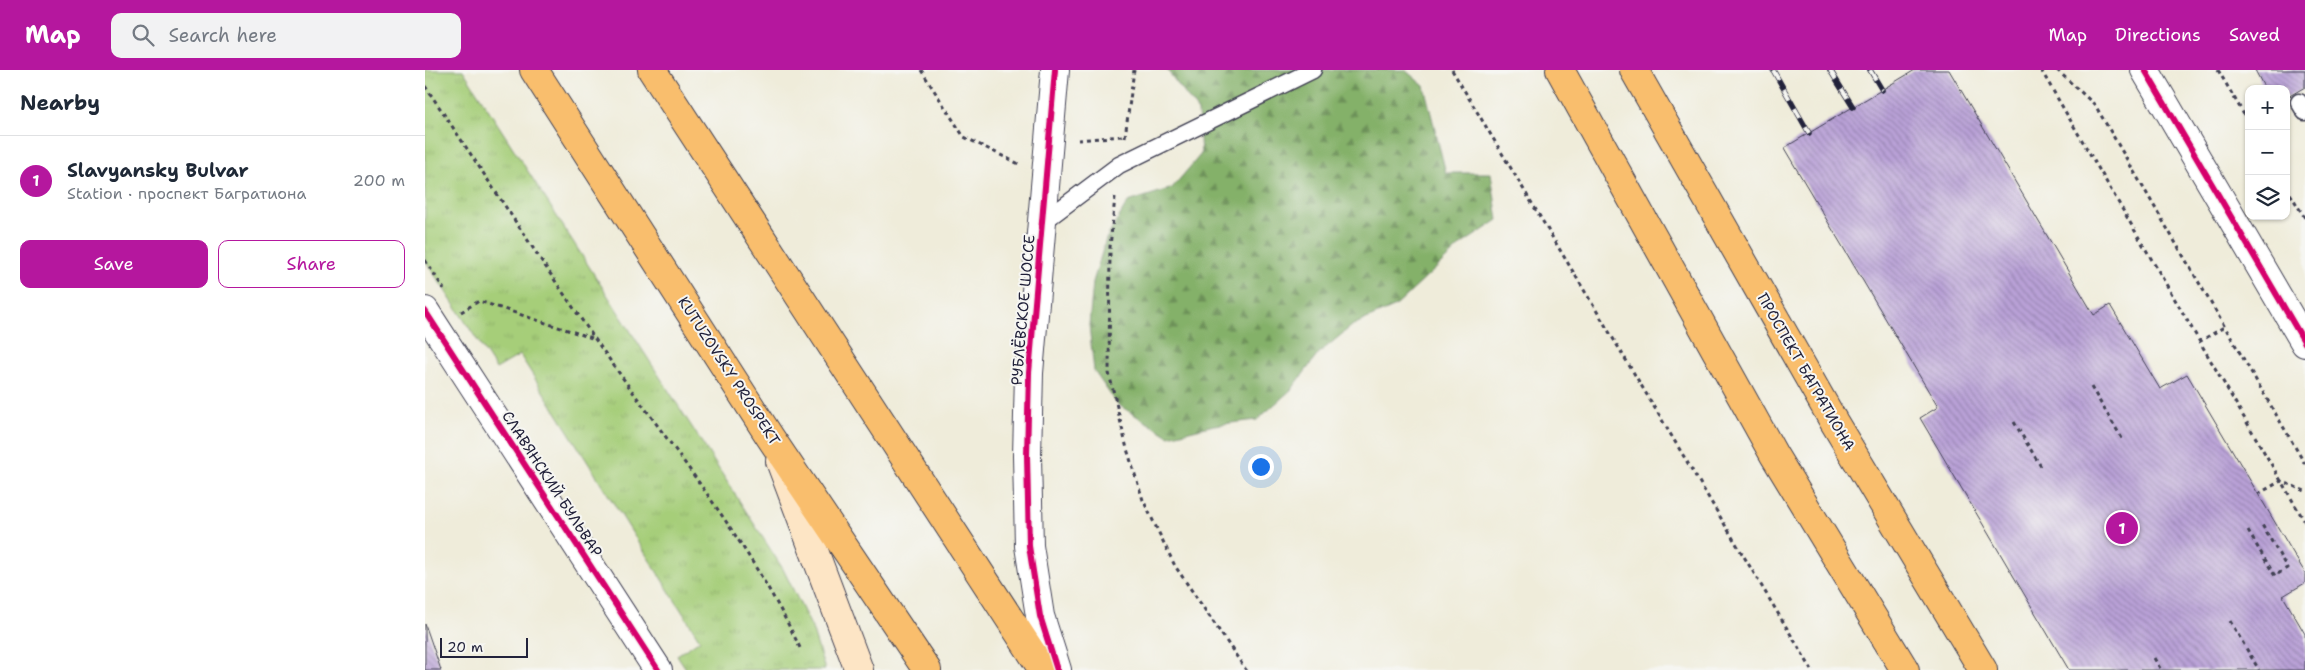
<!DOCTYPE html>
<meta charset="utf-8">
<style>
:root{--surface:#fff;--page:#f2f2f3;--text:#1f2937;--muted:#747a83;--line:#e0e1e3;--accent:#b5179e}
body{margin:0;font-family:"Shantell Sans",sans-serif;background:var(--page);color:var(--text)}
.controls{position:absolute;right:15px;top:15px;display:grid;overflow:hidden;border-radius:10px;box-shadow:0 1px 4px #0004}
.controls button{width:45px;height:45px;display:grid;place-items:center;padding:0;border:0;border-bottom:1px solid var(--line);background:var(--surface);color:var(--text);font:25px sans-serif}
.scale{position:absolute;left:15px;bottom:12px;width:88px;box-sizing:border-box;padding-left:5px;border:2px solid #22223b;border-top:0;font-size:14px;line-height:18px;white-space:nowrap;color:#22223b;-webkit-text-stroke:4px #f6f6f2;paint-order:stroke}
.you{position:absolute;left:835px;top:396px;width:18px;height:18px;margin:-12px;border:4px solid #fff;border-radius:50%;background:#1a73e8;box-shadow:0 0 0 8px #1a73e833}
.badge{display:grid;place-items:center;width:32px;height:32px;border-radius:50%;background:var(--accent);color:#fff;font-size:16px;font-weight:700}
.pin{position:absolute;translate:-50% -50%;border:2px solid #fff;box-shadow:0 1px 5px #0006}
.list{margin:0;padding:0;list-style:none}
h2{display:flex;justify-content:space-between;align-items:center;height:65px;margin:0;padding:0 20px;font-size:21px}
h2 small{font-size:16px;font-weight:400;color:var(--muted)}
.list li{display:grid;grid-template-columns:32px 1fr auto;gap:15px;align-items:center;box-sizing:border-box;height:90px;padding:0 20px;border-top:1px solid var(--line)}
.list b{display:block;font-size:19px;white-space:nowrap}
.list p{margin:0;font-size:16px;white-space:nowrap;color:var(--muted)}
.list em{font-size:16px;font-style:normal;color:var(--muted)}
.actions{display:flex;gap:10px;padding:15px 20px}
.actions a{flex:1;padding:11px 0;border:1px solid var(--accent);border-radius:10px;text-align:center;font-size:18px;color:var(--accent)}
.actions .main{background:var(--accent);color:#fff}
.icon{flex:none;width:28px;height:28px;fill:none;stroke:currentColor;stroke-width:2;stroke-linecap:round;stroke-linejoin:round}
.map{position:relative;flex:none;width:1880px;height:600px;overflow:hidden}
header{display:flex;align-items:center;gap:30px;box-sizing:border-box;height:70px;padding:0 25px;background:var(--accent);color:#fff}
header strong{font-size:24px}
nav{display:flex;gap:28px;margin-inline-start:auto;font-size:18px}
.search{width:350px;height:45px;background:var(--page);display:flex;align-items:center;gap:12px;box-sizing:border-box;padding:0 18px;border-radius:10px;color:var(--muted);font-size:19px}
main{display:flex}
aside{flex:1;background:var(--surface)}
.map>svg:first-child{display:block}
.forest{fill:url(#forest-firs);stroke:#536a52}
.park{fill:url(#park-tufts);stroke:#64785a}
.building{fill:url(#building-back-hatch)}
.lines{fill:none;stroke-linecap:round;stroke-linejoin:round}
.service-casing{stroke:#414053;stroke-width:19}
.minor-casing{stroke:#414053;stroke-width:30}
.tertiary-casing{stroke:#414053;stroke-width:30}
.secondary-casing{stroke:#414053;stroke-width:30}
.primary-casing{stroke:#414053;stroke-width:30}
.path{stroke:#414053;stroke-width:3;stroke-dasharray:4 4;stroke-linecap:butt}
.service{stroke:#fff;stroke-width:16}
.minor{stroke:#fff;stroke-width:28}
.tertiary{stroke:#fff;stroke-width:28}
.secondary{stroke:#fde5c5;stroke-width:28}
.primary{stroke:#f9be6d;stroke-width:28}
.rail-casing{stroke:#22223b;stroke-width:5.5}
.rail{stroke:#f6f6f2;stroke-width:4;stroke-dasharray:11;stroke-linecap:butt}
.cycleway-casing{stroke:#f6f6f2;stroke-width:9}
.cycleway{stroke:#d6006c;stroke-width:6}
.labels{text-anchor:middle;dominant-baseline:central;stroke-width:4;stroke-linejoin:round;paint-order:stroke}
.street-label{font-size:15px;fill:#22223b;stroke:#f6f6f2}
</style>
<header>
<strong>Map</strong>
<div class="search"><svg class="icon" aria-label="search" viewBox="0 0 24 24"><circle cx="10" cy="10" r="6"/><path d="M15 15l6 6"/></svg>Search here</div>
<nav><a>Map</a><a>Directions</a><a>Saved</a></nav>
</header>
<main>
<aside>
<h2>Nearby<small></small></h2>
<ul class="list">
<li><span class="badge">1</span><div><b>Slavyansky Bulvar</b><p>Station · проспект Багратиона</p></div><em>200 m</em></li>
</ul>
<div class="actions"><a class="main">Save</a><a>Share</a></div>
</aside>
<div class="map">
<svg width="1880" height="600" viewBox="0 0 1880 600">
<defs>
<pattern id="forest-firs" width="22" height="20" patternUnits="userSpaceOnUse" patternTransform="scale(1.25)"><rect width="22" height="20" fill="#84b169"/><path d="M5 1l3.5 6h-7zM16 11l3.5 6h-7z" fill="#6c9058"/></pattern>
<pattern id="park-tufts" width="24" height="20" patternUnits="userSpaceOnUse" patternTransform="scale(1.25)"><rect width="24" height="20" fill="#a6ce79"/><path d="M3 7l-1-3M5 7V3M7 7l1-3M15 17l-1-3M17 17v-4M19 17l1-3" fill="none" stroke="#8fb16a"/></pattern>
<pattern id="building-back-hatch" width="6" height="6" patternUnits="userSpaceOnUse" patternTransform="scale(1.25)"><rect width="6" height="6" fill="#b9a1d7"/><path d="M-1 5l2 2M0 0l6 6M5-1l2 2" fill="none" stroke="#9683b0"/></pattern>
</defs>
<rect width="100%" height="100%" fill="#f6f6f2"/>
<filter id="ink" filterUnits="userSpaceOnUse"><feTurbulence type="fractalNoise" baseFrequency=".02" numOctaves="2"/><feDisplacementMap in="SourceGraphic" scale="10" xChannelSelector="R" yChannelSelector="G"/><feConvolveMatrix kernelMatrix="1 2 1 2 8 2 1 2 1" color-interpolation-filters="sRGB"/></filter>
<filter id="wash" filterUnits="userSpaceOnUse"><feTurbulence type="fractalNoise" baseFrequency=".0096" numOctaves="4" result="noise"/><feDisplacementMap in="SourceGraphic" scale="20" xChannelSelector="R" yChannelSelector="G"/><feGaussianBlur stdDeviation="1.12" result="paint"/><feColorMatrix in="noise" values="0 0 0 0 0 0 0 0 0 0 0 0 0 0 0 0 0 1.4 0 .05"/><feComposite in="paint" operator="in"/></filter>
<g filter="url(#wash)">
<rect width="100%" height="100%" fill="#efecda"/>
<path class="forest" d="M 742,0 L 980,0 L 999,16 L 1021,103 L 1066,103 L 1073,150 L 1037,174 L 971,236 L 928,255 L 894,283 L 867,319 L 832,350 L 789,355 L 744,366 L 692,334 L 669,301 L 664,255 L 668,212 L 681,169 L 703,132 L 747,118 L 776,84 L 773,41 Z"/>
<path class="park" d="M 0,0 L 38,0 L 358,499 L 387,558 L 400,600 L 262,600 L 252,585 L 275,570 L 95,285 L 71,299 L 0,190 Z"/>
<g id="blocks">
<path class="building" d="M 1490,0 L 1524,0 L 1669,245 L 1685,235 L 1735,319 L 1762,304 L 1880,503 L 1880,513 L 1858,526 L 1880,564 L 1880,600 L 1644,600 L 1495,348 L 1513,337 L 1359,78 Z
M 1830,0 L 1880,0 L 1880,17 L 1861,28 L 1861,19 L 1840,19 Z
M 0,554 L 16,600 L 0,600 Z"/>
</g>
</g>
<g filter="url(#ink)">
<use href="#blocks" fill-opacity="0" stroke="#414053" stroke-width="1"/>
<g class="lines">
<g class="service-casing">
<path id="service" d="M 1874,32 L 1880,42
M 618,152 L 694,95 L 888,0"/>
</g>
<g class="minor-casing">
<path id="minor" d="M 1720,0 L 1880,273"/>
</g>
<g class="tertiary-casing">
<path id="tertiary" d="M 630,0 L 604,303 L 602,386 L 604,476 L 615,546 L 632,600
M 0,241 L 233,600"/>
</g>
<g class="secondary-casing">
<path id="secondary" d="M 355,391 L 434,600"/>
</g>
<g class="primary-casing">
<path id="primary" d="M 109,0 L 345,367 L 502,600
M 227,0 L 618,600
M 1135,0 L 1349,385 L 1480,600
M 1209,0 L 1409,352 L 1558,600"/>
</g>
<path class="path" d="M 496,0 L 539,67 L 594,94
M 1027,0 L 1387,600
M 1616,0 L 1880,452
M 1632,0 L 1670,35 L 1880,394
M 1793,0 L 1824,53
M 0,16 C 57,100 112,186 170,269 C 241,371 323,468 376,580
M 700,67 L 709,0
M 653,70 L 697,66
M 1861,117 L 1880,148
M 690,127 L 685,177 L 684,303 L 702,379 L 718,430 L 750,496 L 821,600
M 0,190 L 19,219
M 36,242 L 54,231 L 170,269
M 1774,272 L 1799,257
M 1666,317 L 1698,370
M 1589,352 L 1618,400
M 1833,424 L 1856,411 L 1880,421
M 1823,461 L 1850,506 L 1862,498 L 1836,453
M 1805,551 L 1834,600
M 1729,588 L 1736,600"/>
<use href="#service" class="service"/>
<use href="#minor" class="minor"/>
<use href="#tertiary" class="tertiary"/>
<use href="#secondary" class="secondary"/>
<use href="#primary" class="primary"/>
<g class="rail-casing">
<path id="rail" d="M 1348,0 L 1384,63
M 1405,0 L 1428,37
M 1445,0 L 1457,20"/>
</g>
<use href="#rail" class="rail"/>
<g class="cycleway-casing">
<path id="cycleway" d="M 630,0 L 604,303 L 602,386 L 604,476 L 615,546 L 632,600
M 1720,0 L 1880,273
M 0,241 L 233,600"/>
</g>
<use href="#cycleway" class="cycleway"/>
</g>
</g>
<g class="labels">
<g class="street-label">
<text transform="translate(598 240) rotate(-85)">РУБЛЁВСКОЕ ШОССЕ</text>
<text transform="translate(304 301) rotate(57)">KUTUZOVSKY PROSPEKT</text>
<text transform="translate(1381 302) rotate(60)">ПРОСПЕКТ БАГРАТИОНА</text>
<text transform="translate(127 414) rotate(57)">СЛАВЯНСКИЙ БУЛЬВАР</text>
</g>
</g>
</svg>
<div class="controls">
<button>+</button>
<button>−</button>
<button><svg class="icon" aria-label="layers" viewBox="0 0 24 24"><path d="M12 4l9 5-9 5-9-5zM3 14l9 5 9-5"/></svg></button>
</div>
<div class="scale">20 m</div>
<div class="you"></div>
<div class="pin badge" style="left:1697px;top:458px">1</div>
</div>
</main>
